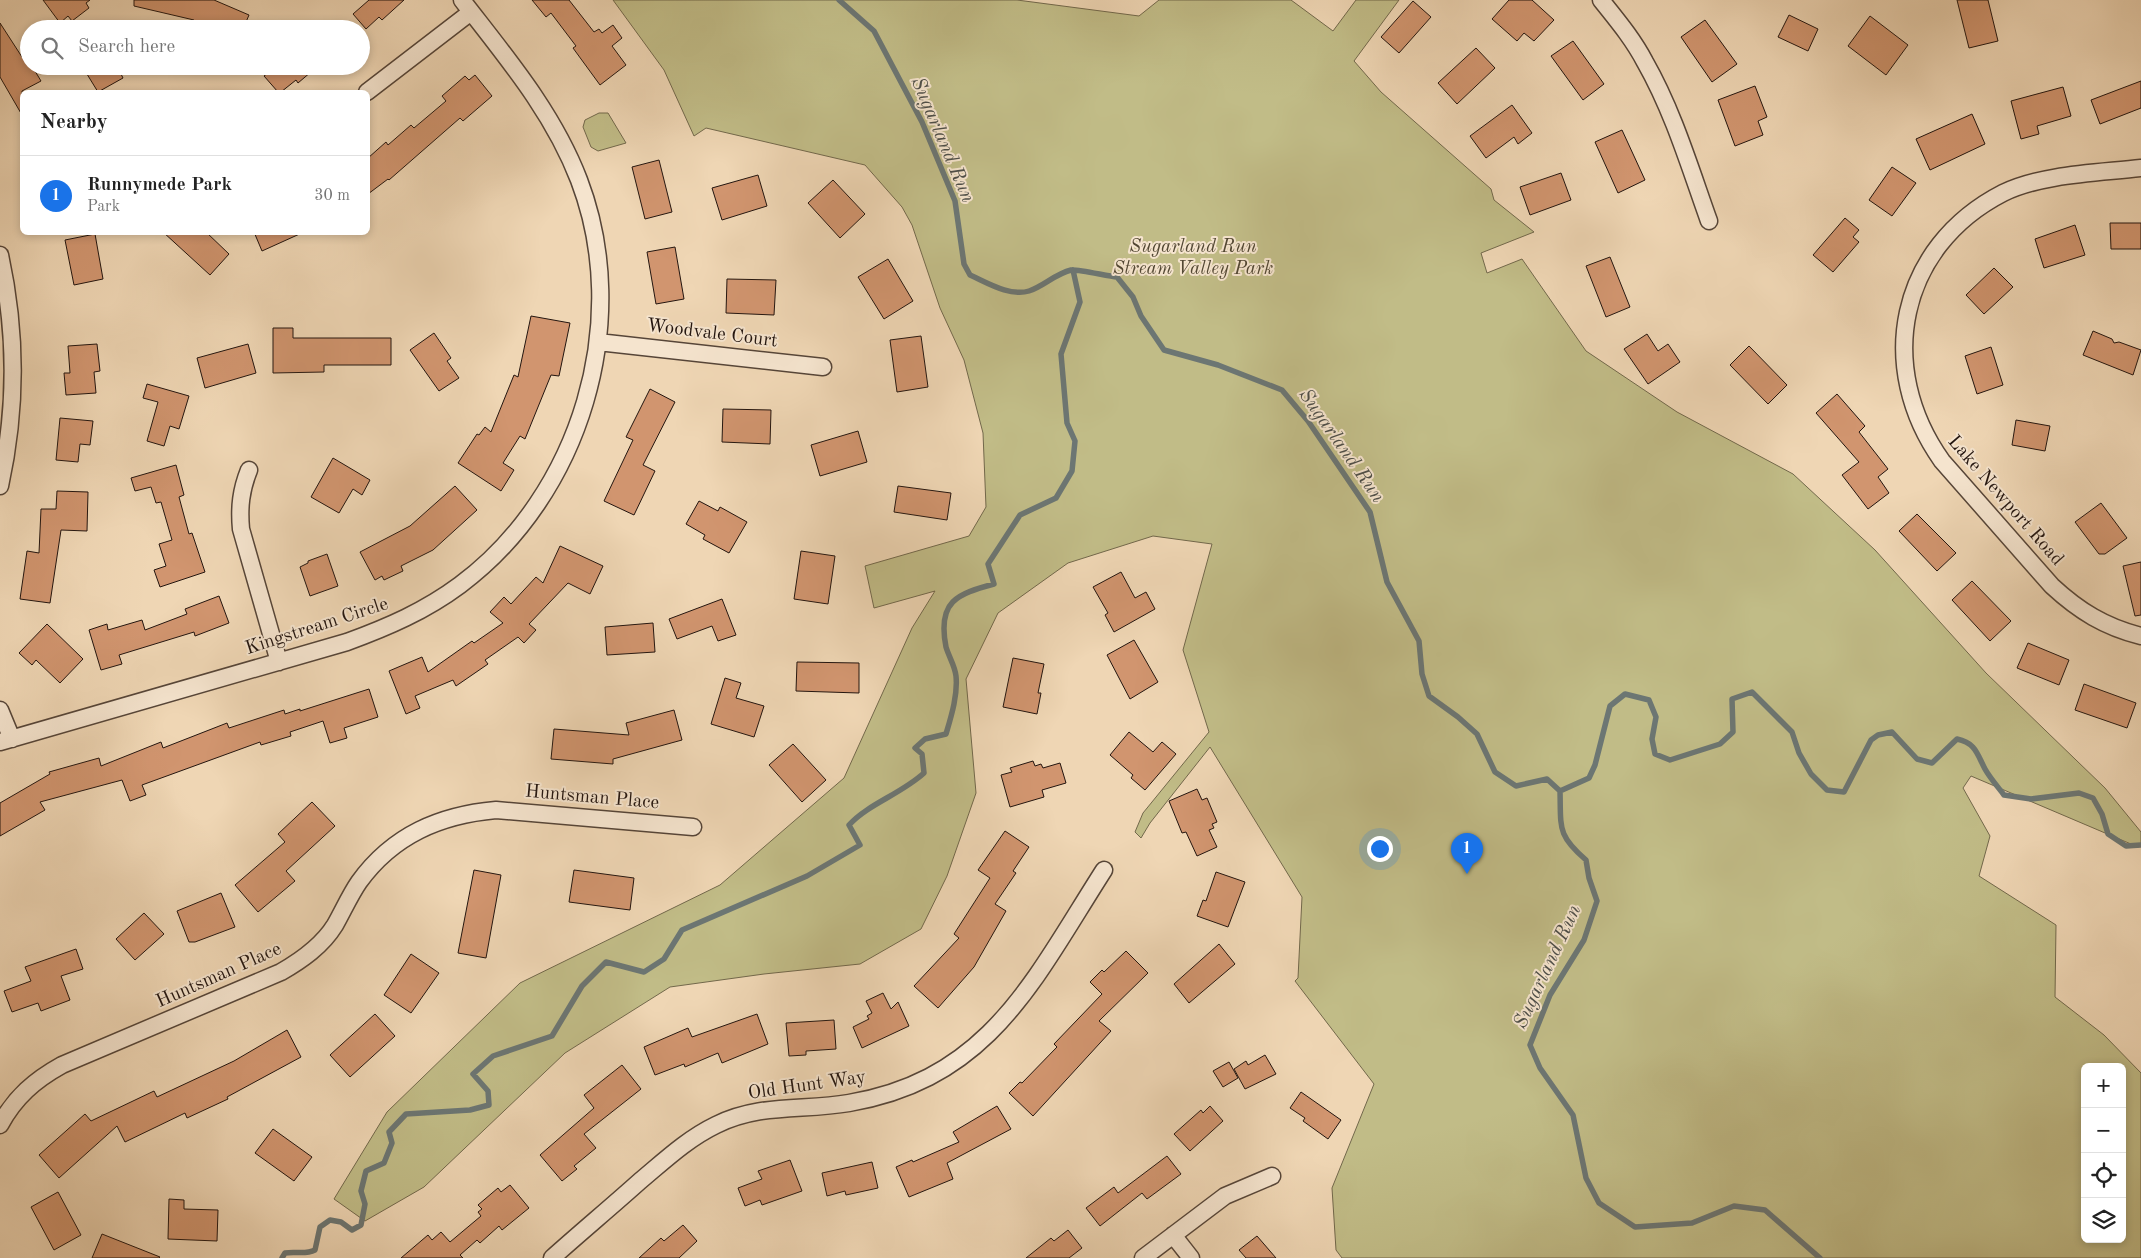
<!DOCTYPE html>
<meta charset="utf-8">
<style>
:root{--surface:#fff;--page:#f2f2f2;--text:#222;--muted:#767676;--line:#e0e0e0;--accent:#1a73e8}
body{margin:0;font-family:"Old Standard TT",serif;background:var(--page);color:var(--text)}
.controls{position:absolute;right:15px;bottom:15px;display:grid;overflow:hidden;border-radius:8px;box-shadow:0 2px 8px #0003}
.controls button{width:45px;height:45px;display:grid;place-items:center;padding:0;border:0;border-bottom:1px solid var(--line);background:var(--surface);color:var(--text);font:25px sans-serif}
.you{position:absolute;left:1379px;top:848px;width:18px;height:18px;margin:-12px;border:4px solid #fff;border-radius:50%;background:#1a73e8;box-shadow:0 0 0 8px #1a73e833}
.badge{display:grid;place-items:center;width:32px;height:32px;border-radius:50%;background:var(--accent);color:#fff;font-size:16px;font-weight:700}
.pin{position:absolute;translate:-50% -41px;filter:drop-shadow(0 1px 2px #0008)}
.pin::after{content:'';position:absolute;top:26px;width:18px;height:15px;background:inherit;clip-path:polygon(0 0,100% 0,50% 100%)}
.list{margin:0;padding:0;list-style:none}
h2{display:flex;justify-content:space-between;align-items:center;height:65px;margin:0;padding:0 20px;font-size:21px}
h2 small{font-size:16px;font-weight:400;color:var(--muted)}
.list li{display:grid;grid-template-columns:32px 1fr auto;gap:15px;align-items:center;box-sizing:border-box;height:80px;padding:0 20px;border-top:1px solid var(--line)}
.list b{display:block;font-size:19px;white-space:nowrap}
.list p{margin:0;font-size:16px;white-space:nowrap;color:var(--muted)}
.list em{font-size:16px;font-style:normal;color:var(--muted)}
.icon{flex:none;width:28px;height:28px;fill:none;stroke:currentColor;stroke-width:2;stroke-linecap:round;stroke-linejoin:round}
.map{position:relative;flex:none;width:2141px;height:1258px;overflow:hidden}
.search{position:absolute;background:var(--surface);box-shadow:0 2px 8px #0003;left:20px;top:20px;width:350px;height:55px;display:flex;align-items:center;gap:12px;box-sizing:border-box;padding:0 18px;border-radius:28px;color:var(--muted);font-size:19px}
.panel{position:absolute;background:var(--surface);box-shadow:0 2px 8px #0003;left:20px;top:90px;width:350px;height:145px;border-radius:8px}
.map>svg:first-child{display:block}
.green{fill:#c1bc87;stroke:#72684b;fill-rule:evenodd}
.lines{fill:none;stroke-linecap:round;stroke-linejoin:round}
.stream{stroke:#6c7673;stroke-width:5.5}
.building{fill:#d1956f;stroke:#23150f}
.minor-casing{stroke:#564538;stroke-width:19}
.minor{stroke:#f5e4ce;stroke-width:16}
.labels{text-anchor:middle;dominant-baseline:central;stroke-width:4;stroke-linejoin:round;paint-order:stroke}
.park-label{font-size:19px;font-style:italic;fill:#524733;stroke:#f5e4ce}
.street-label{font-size:19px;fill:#23150f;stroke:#f5e4ce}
.water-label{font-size:20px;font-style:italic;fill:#4d4e49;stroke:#f5e4ce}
</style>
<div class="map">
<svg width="2141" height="1258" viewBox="0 0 2141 1258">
<rect width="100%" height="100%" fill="#efd6b4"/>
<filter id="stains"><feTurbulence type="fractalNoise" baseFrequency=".004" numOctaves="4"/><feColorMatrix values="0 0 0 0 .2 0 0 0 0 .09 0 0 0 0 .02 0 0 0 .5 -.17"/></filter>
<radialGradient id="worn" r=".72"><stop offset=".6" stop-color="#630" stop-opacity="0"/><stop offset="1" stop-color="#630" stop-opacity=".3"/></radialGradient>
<path class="green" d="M 613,0 L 1017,0 L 1139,16 L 1159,0 L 1291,0 L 1333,31 L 1356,0 L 1399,0 L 1354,61 L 1381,92 L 1491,189 L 1494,200 L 1534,232 L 1481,253 L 1487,273 L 1522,259 L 1586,351 L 1677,412 L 1793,474 L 1875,550 L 1986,673 L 2105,788 L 2141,832 L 2141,846 L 2138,847 L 1971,776 L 1963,788 L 1990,836 L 1979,876 L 2056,925 L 2055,997 L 2104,1035 L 2141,1073 L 2141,1258 L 1342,1258 L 1336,1250 L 1332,1188 L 1374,1084 L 1295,981 L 1298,978 L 1302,897 L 1210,747 L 1150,823 L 1141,838 L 1135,832 L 1143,813 L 1209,732 L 1183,650 L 1212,544 L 1153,536 L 1068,563 L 998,613 L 966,679 L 976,793 L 947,876 L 921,929 L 860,964 L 764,974 L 670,987 L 565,1053 L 424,1187 L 365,1221 L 334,1199 L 387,1112 L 520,983 L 720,885 L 844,778 L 912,628 L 935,591 L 874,608 L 865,566 L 969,536 L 986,507 L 983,433 L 964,360 L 940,308 L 912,225 L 902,207 L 865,165 L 706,128 L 694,136 L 664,70 ZM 2085,1067 L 2122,1067 L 2122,1239 L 2085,1239 Z
M 599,113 L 608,113 L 626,143 L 598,151 L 591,147 L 583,127 L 585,120 Z"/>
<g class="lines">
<path class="stream" d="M 839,0 L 874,31 L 922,122 L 955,201 L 964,264 L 970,275 C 986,282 1010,297 1029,291 C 1044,286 1055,274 1071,270 C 1078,269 1107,276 1117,277 L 1133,297 L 1141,316 L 1164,350 L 1218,365 L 1282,390 L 1308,421 L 1370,512 L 1387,582 L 1419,641 L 1422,674 L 1429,696 L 1458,717 L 1477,734 L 1495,772 L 1516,786 L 1547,779 L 1560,791 C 1561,828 1557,835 1586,860 L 1589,878 L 1597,901 L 1584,940 L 1550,995 L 1530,1045 L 1540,1068 L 1573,1115 L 1586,1178 L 1599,1203 L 1635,1227 L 1692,1223 L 1734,1206 L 1765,1210 L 1820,1258
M 1560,791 L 1589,778 L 1595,765 L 1610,706 L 1625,694 L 1649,700 L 1656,717 L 1652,739 L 1655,754 L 1670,760 L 1720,744 L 1733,732 L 1732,699 L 1752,692 L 1792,732 L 1799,753 L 1811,774 L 1827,790 L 1844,792 L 1871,740 L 1878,735 L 1892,732 L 1917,759 L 1932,763 L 1957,739 C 1976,743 1977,754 1985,769 C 1990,778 1998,787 2004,795 L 2031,799 L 2079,793 L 2093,798 L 2102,814 L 2108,834 L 2126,846 L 2141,845
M 282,1258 L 285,1253 C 296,1251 305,1255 315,1250 L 320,1227 L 330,1220 L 341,1222 L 352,1230 L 361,1225 L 365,1204 L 361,1191 L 366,1171 L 384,1163 L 392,1143 L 389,1132 L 406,1114 L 470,1110 L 489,1105 L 488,1091 L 473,1074 L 493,1056 L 552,1036 L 582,986 L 606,962 L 644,972 L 664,959 L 682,930 L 807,876 L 860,845 L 849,825 C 868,804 901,794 924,773 L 922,754 L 915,748 L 925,739 L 946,734 C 951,717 958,695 956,676 C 955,666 949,657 946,647 C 937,601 957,594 994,584 L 988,564 L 1020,515 L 1056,498 L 1072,471 L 1075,441 L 1067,423 L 1061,354 L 1080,302 L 1073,270"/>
</g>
<path class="building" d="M 43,0 L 90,0 L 86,3 L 89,8 L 72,21 L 68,16 L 60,23 Z
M 134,0 L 214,0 L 249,15 L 243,29 L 190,29 L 194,20 L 134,6 Z
M 369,0 L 404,0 L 382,20 L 379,17 L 366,29 L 353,14 Z
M 532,0 L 569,0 L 594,32 L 599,29 L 602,33 L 613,25 L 622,38 L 612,46 L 626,65 L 600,85 L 573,48 L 576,46 L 551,13 L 546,17 Z
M 1509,0 L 1532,0 L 1554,20 L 1534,41 L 1524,33 L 1517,41 L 1492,19 Z
M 1957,0 L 1988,0 L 1998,41 L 1969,48 Z
M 1413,1 L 1431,17 L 1399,53 L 1381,37 Z
M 1789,15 L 1818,29 L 1808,51 L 1778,37 Z
M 1870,16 L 1908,45 L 1886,75 L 1848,46 Z
M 1705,20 L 1737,64 L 1712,82 L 1681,37 Z
M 0,23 L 22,57 L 25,55 L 29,66 L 32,66 L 41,81 L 22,91 L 22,115 L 0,77 Z
M 1573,41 L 1604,84 L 1583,100 L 1551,56 Z
M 1476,48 L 1495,68 L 1457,104 L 1438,83 Z
M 82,66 L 117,66 L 123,78 L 98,92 Z
M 277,66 L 318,66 L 298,83 L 296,80 L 281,92 L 278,92 L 264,76 Z
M 475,75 L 492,96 L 463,121 L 460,118 L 389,180 L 388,179 L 368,194 L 368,158 L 386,142 L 388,145 L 411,125 L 414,128 L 446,101 L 442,96 L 465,76 L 469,80 Z
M 2141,81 L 2141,108 L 2100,124 L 2091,100 Z
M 1755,86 L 1767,117 L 1758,121 L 1763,135 L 1735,146 L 1718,100 Z
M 2063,87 L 2071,116 L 2037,126 L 2039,134 L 2021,139 L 2011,101 Z
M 1512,105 L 1532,133 L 1518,144 L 1514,137 L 1486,158 L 1470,136 Z
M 1972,114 L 1985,144 L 1930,170 L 1916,139 Z
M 1622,130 L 1645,180 L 1618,193 L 1595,142 Z
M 659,160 L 672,212 L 645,219 L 632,167 Z
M 1892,167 L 1916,183 L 1892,216 L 1869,200 Z
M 1561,173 L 1571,200 L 1530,215 L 1520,187 Z
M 758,175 L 767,206 L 722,220 L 712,188 Z
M 833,180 L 865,214 L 840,238 L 808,203 Z
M 1845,218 L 1859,230 L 1853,237 L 1859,242 L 1833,272 L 1813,255 Z
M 2110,223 L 2141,223 L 2141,249 L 2111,249 Z
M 2075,225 L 2085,255 L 2044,268 L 2035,239 Z
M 163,232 L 206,232 L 229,254 L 210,275 Z
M 254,232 L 304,232 L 262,251 Z
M 95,234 L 103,279 L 74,285 L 65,240 Z
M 675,247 L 684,299 L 656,304 L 647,252 Z
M 1610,257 L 1630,307 L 1606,317 L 1586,266 Z
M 888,259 L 913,301 L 884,319 L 858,277 Z
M 1994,268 L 2013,287 L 1984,314 L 1966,295 Z
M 727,279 L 776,280 L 774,315 L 726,313 Z
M 531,316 L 570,323 L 559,376 L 551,375 L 525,439 L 520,436 L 503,463 L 514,470 L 501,491 L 458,463 L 477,434 L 479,435 L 485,427 L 491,432 L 514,375 L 518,377 Z
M 273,328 L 293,328 L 293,338 L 391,338 L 391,365 L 324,365 L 324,372 L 273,373 Z
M 2093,331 L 2112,339 L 2114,343 L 2119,342 L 2141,350 L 2133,375 L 2083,355 Z
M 434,333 L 451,358 L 447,361 L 459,378 L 439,391 L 410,350 Z
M 1647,334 L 1658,351 L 1668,344 L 1680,362 L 1648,384 L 1624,349 Z
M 921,336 L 928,387 L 897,392 L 890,340 Z
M 97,344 L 100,371 L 94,372 L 96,393 L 66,395 L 64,373 L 70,373 L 68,346 Z
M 248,344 L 256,373 L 205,388 L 197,358 Z
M 1749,346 L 1787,385 L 1768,404 L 1730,365 Z
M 1991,347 L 2003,385 L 1977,394 L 1965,356 Z
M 147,384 L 189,396 L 179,429 L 170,426 L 164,446 L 147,441 L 158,402 L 143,398 Z
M 650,389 L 675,402 L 643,465 L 655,471 L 634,515 L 604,501 L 633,440 L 626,437 Z
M 1837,394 L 1865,426 L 1859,432 L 1888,469 L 1878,477 L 1889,493 L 1868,509 L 1842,475 L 1859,462 L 1816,413 Z
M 723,409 L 771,410 L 770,444 L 722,442 Z
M 60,418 L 93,421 L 90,445 L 80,444 L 78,462 L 56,460 Z
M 2016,420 L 2050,426 L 2045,451 L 2012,445 Z
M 858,431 L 867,462 L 820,476 L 811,445 Z
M 333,458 L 370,480 L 362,495 L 353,489 L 339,513 L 311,497 Z
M 176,465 L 184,495 L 179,497 L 189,534 L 192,533 L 205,572 L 160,587 L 154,570 L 166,566 L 159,544 L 172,540 L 161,502 L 156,503 L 151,487 L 135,491 L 131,478 Z
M 455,486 L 477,510 L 433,550 L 401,566 L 403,571 L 384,580 L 382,576 L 375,580 L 360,552 L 410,526 Z
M 898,486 L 951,493 L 947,520 L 894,512 Z
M 57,491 L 88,492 L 87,531 L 61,530 L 50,603 L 20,599 L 27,551 L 39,553 L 41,509 L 56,509 Z
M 699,501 L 718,511 L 720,507 L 747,522 L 729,553 L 703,539 L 705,535 L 686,524 Z
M 2101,503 L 2127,538 L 2105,554 L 2099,554 L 2075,522 Z
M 1917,514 L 1956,553 L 1937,571 L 1899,531 Z
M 560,546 L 603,566 L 590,594 L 568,583 L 529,624 L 536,630 L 524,643 L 518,637 L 485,660 L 488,664 L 456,686 L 453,680 L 415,696 L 420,708 L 406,714 L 389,671 L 422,657 L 428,672 L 472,641 L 474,643 L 503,623 L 490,612 L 504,597 L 511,604 L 536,577 L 543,583 Z
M 801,551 L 835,556 L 828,604 L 794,599 Z
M 327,554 L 338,586 L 310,596 L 300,567 L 308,563 L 308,561 Z
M 2141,562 L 2141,615 L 2135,616 L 2123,566 Z
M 1121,572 L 1135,598 L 1146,592 L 1155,609 L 1114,632 L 1105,615 L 1108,613 L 1093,587 Z
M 1972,581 L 2011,621 L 1990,641 L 1952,600 Z
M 219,596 L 229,623 L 195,636 L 194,632 L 119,655 L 122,664 L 101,670 L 89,630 L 107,624 L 108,630 L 142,620 L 145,630 L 187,614 L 185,609 Z
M 722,599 L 736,635 L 718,641 L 712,626 L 677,639 L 669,619 Z
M 653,623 L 655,652 L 607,655 L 605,627 Z
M 47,624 L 83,659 L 60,683 L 36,660 L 32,665 L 19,653 Z
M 1134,640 L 1158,682 L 1130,699 L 1107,655 Z
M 2028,643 L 2069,660 L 2059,685 L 2017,668 Z
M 1013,658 L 1044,664 L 1038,693 L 1041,693 L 1037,714 L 1003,707 Z
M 797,662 L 859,663 L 859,693 L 796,691 Z
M 725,678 L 741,683 L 736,698 L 764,706 L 754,737 L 711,724 Z
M 2084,684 L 2136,703 L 2127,728 L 2075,710 Z
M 369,689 L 378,717 L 344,728 L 347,738 L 330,743 L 323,721 L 290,732 L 291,736 L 261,745 L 260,742 L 142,785 L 146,795 L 130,801 L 122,780 L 40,802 L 45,810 L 0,836 L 0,803 L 50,774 L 49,772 L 99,758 L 101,766 L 161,742 L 163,748 L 227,723 L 229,728 L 284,710 L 285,714 L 300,709 L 300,711 Z
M 674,710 L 682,740 L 613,759 L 613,764 L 551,759 L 554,729 L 629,735 L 626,723 Z
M 1129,732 L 1153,752 L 1162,742 L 1176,754 L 1145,790 L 1131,778 L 1133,775 L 1110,755 Z
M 793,744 L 826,780 L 802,802 L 769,765 Z
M 1033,761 L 1035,766 L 1041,764 L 1043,768 L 1060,763 L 1066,783 L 1042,790 L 1044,797 L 1010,807 L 1001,775 L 1012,772 L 1010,768 Z
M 1197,789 L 1202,800 L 1207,798 L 1217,822 L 1212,824 L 1214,828 L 1209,830 L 1217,847 L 1197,856 L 1186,832 L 1182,833 L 1169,801 Z
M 312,802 L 335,826 L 286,871 L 295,881 L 258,912 L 235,885 L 285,842 L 278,834 Z
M 1005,831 L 1029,847 L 1013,871 L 1016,873 L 995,904 L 1006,911 L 974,967 L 938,1008 L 914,986 L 959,938 L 954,934 L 990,878 L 978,870 Z
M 474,870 L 501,875 L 486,958 L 458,953 Z
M 574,870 L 634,878 L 630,910 L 569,902 Z
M 1216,872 L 1245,882 L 1228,927 L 1197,916 L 1203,900 L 1206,901 Z
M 221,893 L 235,927 L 195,942 L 189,942 L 177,911 Z
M 144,913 L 164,934 L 135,960 L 116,939 Z
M 1219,944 L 1235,964 L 1189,1003 L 1174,984 Z
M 76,949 L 83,969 L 61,976 L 70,1000 L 41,1011 L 38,1003 L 12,1012 L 4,991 L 31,981 L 25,967 Z
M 1126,951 L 1148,973 L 1099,1021 L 1111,1031 L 1033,1116 L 1009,1093 L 1020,1082 L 1022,1083 L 1057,1047 L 1054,1044 L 1102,994 L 1090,982 L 1102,970 L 1104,972 Z
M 411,954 L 439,973 L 411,1013 L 384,995 Z
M 883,993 L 891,1009 L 898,1002 L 909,1026 L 862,1048 L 853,1027 L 869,1019 L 867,1016 L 872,1013 L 866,1001 Z
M 375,1014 L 395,1036 L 350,1077 L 330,1055 Z
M 757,1014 L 768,1044 L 722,1063 L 718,1053 L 685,1067 L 684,1064 L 655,1075 L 644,1047 L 688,1028 L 692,1037 Z
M 834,1020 L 836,1049 L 806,1051 L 806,1055 L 789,1056 L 786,1023 Z
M 287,1030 L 301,1057 L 227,1097 L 228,1099 L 187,1118 L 185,1113 L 125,1142 L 117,1126 L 59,1178 L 39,1155 L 85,1114 L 91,1121 L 154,1091 L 157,1097 L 234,1061 Z
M 1265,1055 L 1276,1074 L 1245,1089 L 1234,1069 L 1246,1061 L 1248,1065 Z
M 1229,1062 L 1238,1078 L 1223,1087 L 1213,1071 Z
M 622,1065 L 641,1089 L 584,1134 L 596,1148 L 574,1166 L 577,1169 L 562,1181 L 540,1155 L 594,1108 L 584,1095 Z
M 1301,1092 L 1341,1120 L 1328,1139 L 1303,1121 L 1305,1118 L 1290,1108 Z
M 997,1106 L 1011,1129 L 947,1163 L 953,1179 L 909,1197 L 896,1167 L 912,1160 L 913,1162 L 959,1142 L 953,1132 Z
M 1210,1106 L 1223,1121 L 1190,1151 L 1174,1134 L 1201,1110 L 1203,1113 Z
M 273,1129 L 312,1157 L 294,1181 L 255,1153 Z
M 1167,1156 L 1181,1174 L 1147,1199 L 1142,1193 L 1100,1226 L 1086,1208 L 1114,1187 L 1118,1193 Z
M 790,1160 L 802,1191 L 762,1205 L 760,1200 L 745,1206 L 738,1188 L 762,1179 L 758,1171 Z
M 872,1162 L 878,1188 L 846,1195 L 845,1191 L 827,1196 L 822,1173 Z
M 510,1185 L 529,1208 L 502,1230 L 499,1226 L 480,1243 L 477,1240 L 460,1255 L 463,1258 L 401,1258 L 428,1235 L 432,1240 L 441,1232 L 450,1242 L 481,1216 L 478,1212 L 482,1209 L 478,1205 L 498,1188 L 501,1192 Z
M 58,1192 L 81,1235 L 54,1250 L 31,1207 Z
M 169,1199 L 184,1200 L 184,1209 L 218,1210 L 217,1241 L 168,1239 Z
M 683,1225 L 697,1241 L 679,1258 L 639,1258 L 661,1238 L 664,1241 Z
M 1068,1230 L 1082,1248 L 1069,1258 L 1026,1258 L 1051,1238 L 1054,1241 Z
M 102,1234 L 160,1257 L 159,1258 L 92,1258 Z
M 1257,1236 L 1276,1258 L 1246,1258 L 1239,1250 Z"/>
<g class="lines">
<g class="minor-casing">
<path id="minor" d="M 1601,0 C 1617,20 1633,39 1645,62 C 1673,111 1690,168 1709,221
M 367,92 L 471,12
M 2141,168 C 2098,173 2042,174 2003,193 C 1898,247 1875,367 1942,461 L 2052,586 C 2079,611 2105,627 2141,636
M 0,255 C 17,333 17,409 0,486
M 598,342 L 823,367
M 249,470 C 241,490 239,507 241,529 L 279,662
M 0,710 L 12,739
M 0,742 L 347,642 C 388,627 425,611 460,585 C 581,495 633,321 579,180 C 553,112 506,57 462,0
M 0,1125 C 15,1097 35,1080 62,1065 L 281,972 C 302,960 322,946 335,925 C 343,911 350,895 359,882 C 393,835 440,815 496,810 L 693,827
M 1173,1235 L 1191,1258
M 552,1258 C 581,1232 611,1207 640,1181 C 664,1161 687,1139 716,1125 C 760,1103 803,1111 849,1103 C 990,1079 1034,979 1104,870
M 1143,1258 L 1225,1196 L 1272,1176"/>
</g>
<use href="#minor" class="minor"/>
</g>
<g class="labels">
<g class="park-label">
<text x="1193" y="247">Sugarland Run<tspan x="1193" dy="22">Stream Valley Park</tspan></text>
</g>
<g class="street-label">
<text transform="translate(712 334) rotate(7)">Woodvale Court</text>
<text transform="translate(2005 501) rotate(49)">Lake Newport Road</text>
<text transform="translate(317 627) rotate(-18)">Kingstream Circle</text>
<text transform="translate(592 798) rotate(5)">Huntsman Place</text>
<text transform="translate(219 976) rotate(-24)">Huntsman Place</text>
<text transform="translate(807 1086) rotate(-8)">Old Hunt Way</text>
</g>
<g class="water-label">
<text transform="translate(942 140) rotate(67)">Sugarland Run</text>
<text transform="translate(1341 446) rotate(55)">Sugarland Run</text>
<text transform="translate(1548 967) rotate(-65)">Sugarland Run</text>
</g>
</g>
<rect width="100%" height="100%" filter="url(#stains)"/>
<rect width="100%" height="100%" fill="url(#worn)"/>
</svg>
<div class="controls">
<button>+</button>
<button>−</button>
<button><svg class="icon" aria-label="locate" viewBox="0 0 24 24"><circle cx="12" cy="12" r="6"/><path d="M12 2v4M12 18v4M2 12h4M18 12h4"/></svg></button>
<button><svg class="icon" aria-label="layers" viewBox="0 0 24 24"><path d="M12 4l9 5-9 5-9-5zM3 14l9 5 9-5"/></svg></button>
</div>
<div class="you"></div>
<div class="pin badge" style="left:1467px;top:874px">1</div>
<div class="search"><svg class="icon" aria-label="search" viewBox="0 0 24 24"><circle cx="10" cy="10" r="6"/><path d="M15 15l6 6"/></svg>Search here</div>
<section class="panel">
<h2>Nearby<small></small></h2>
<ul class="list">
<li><span class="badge">1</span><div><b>Runnymede Park</b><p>Park</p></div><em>30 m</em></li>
</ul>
</section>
</div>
